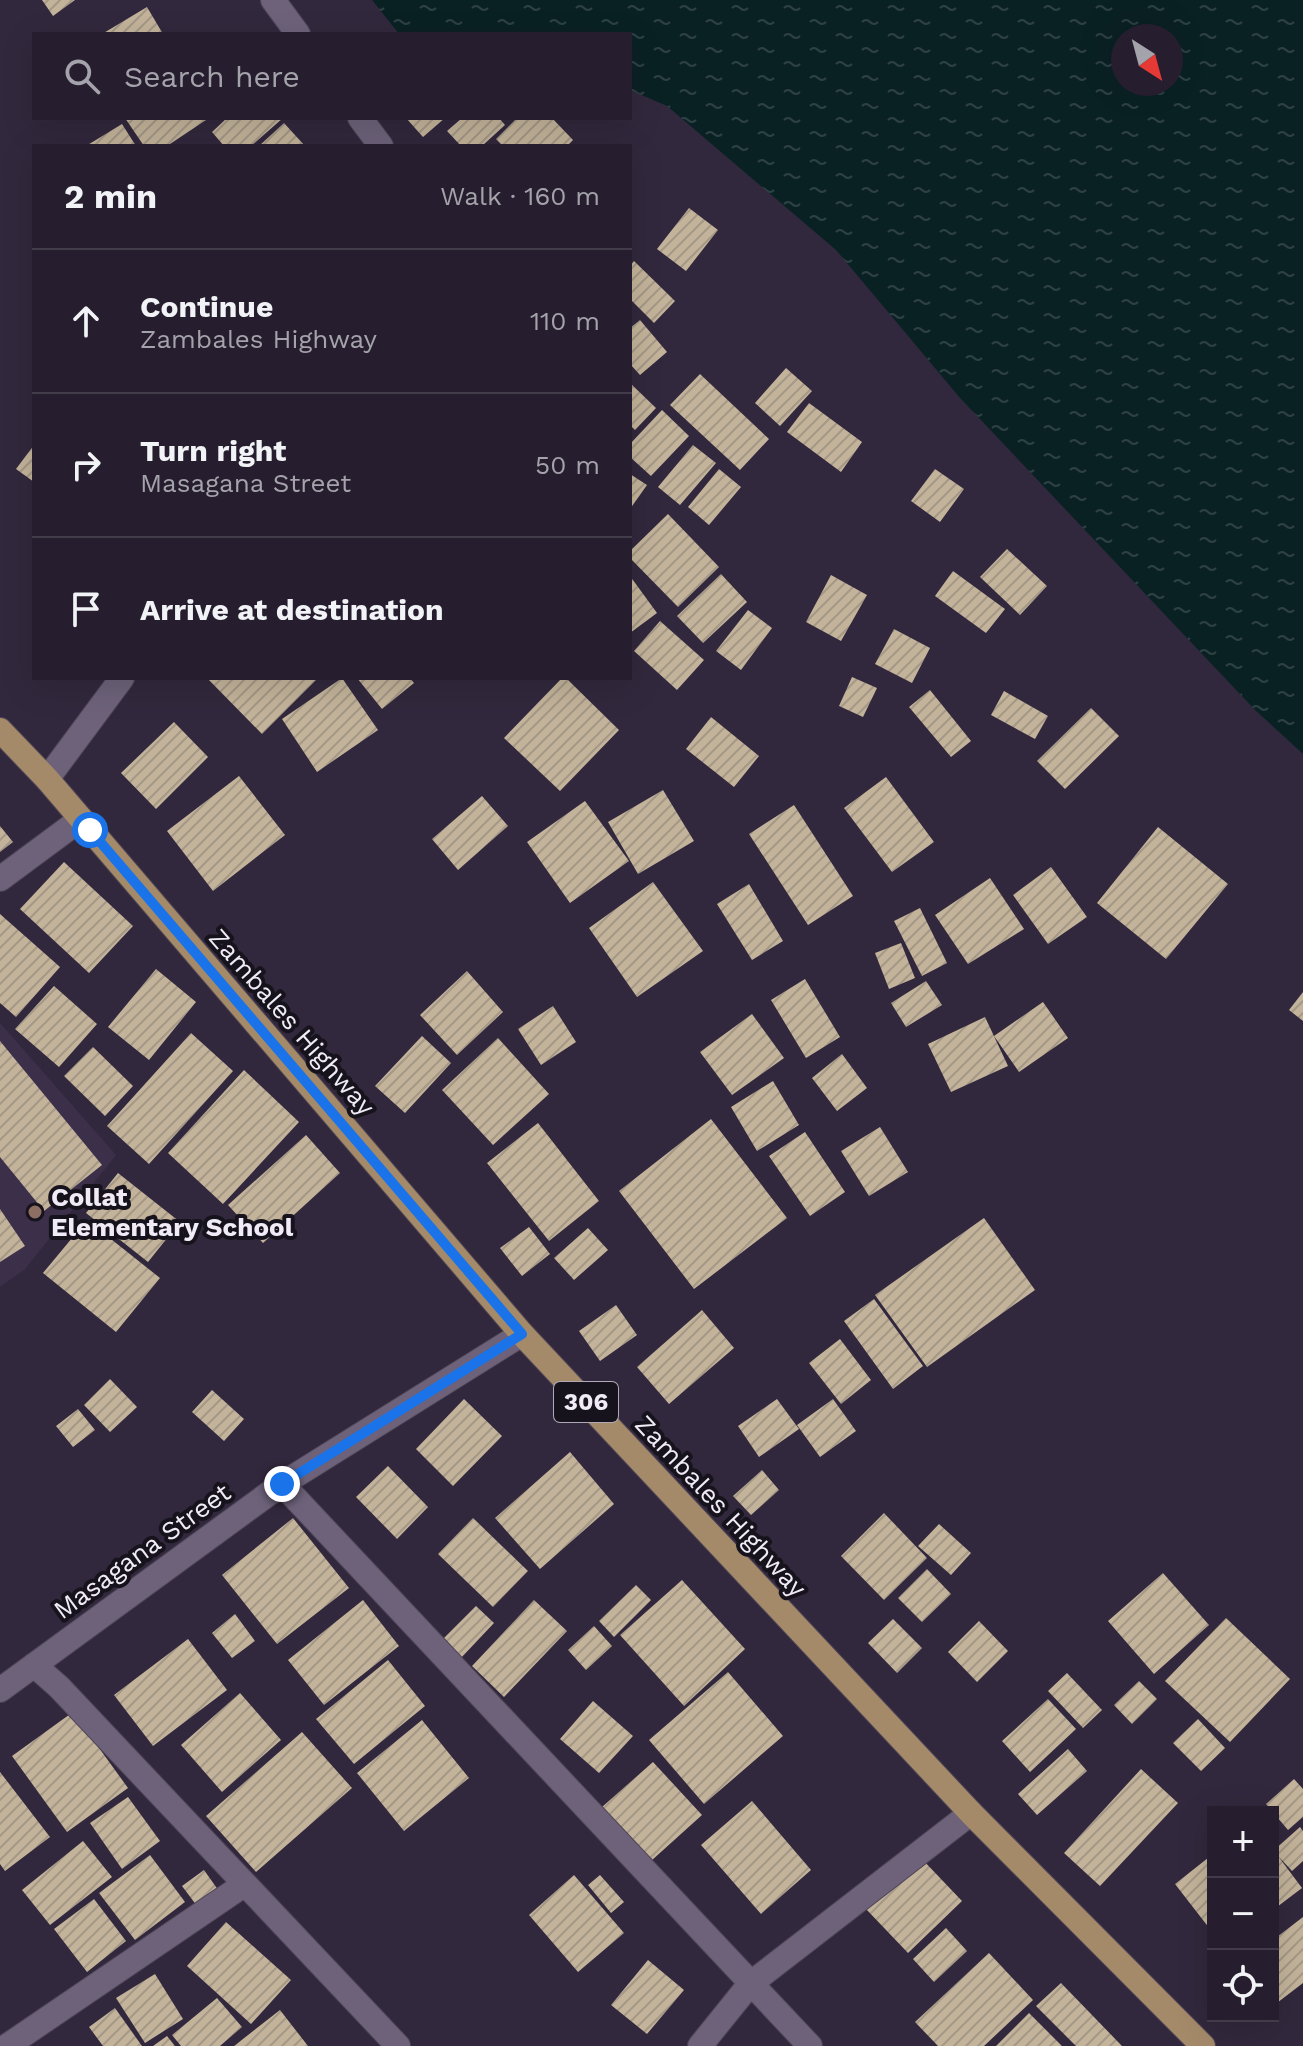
<!DOCTYPE html>
<meta charset="utf-8">
<style>
:root{--surface:#261e2e;--page:#2e2736;--text:#f1f3f6;--muted:#a4a2aa;--line:#423c4a}
body{margin:0;font-family:"Work Sans",sans-serif;background:var(--page);color:var(--text)}
.controls{position:absolute;right:24px;bottom:24px;display:grid;overflow:hidden;border-radius:0px;box-shadow:0 8px 32px #0002}
.controls button{width:72px;height:72px;display:grid;place-items:center;padding:0;border:0;border-bottom:2px solid var(--line);background:var(--surface);color:var(--text);font:40px sans-serif}
.compass{position:absolute;left:1111px;top:24px;width:72px;height:72px;border-radius:50%;background:var(--surface);box-shadow:0 8px 32px #0002;rotate:144deg}
.stop{position:absolute;width:24px;height:24px;margin:-18px;border:6px solid #1a73e8;border-radius:50%;background:#fff}
.stop.end{background:#1a73e8;border-color:#fff;box-shadow:0 2px 8px #0008}
.list{margin:0;padding:0;list-style:none}
h2{display:flex;justify-content:space-between;align-items:center;height:104px;margin:0;padding:0 32px;font-size:34px}
h2 small{font-size:26px;font-weight:400;color:var(--muted)}
.list li{display:grid;grid-template-columns:52px 1fr auto;gap:24px;align-items:center;box-sizing:border-box;height:144px;padding:0 32px;border-top:2px solid var(--line)}
.list b{display:block;font-size:30px;white-space:nowrap}
.list p{margin:0;font-size:26px;white-space:nowrap;color:var(--muted)}
.list em{font-size:26px;font-style:normal;color:var(--muted)}
.icon{flex:none;width:44px;height:44px;fill:none;stroke:currentColor;stroke-width:2;stroke-linecap:round;stroke-linejoin:round}
.map{position:relative;flex:none;width:1303px;height:2046px;overflow:hidden}
.search{position:absolute;background:var(--surface);box-shadow:0 8px 32px #0002;left:32px;top:32px;width:600px;height:88px;display:flex;align-items:center;gap:20px;box-sizing:border-box;padding:0 28px;border-radius:0px;color:var(--muted);font-size:30px}
.panel{position:absolute;background:var(--surface);box-shadow:0 8px 32px #0002;left:32px;top:144px;width:600px;height:536px;border-radius:0px}
.map>svg:first-child{display:block}
.built{fill:#3c2f4a}
.water{fill:url(#water-ripples);fill-rule:evenodd}
.building{fill:url(#building-hatch)}
.lines{fill:none;stroke-linecap:round;stroke-linejoin:round}
.minor-casing{stroke:#4e4556;stroke-width:26}
.major-casing{stroke:#4e4556;stroke-width:26}
.minor{stroke:#6d627a;stroke-width:24}
.major{stroke:#a48a69;stroke-width:24}
.route{stroke:#1a73e8;stroke-width:10}
.education-dot{fill:#8d6e63;stroke:#17131c;stroke-width:3}
.labels{text-anchor:middle;dominant-baseline:central;stroke-width:8;stroke-linejoin:round;paint-order:stroke}
.shield{fill:#17131c;stroke:#b0aab6;stroke-width:2}
.shield-label{font-size:24px;font-weight:bold;fill:#f1ebf8}
.street-label{font-size:26px;fill:#f1ebf8;stroke:#17131c}
.poi-label{font-size:26px;font-weight:bold;fill:#f1ebf8;stroke:#17131c;text-anchor:start}
</style>
<div class="map">
<svg width="1303" height="2046" viewBox="0 0 1303 2046">
<defs>
<pattern id="water-ripples" width="26" height="14" patternUnits="userSpaceOnUse" patternTransform="scale(2)"><rect width="26" height="14" fill="#0a2124"/><path d="M2 4q2-2 4 0t4 0M15 11q2-2 4 0t4 0" fill="none" stroke="#2e4145"/></pattern>
<pattern id="building-hatch" width="6" height="6" patternUnits="userSpaceOnUse" patternTransform="scale(2)"><rect width="6" height="6" fill="#c3b39a"/><path d="M-1 1l2-2M0 6l6-6M5 7l2-2" fill="none" stroke="#a49886"/></pattern>
</defs>
<rect width="100%" height="100%" fill="#32283d"/>
<path class="built" d="M 0,1023 L 116,1155 L 25,1269 L 0,1287 Z"/>
<path class="water" d="M 372,0 L 1303,0 L 1303,754 L 1255,710 L 960,398 L 836,250 L 667,106 L 630,90 L 630,34 L 399,34 ZM 1123,36 L 1171,36 L 1171,84 L 1123,84 Z"/>
<path class="building" d="M 42,0 L 75,0 L 53,16 Z
M 147,7 L 163,34 L 102,34 Z
M 125,118 L 209,118 L 167,146 L 144,146 Z
M 227,118 L 283,118 L 251,146 L 224,146 L 212,132 Z
M 406,118 L 445,118 L 423,137 Z
M 462,118 L 499,118 L 505,125 L 482,146 L 461,146 L 447,131 Z
M 517,118 L 552,118 L 573,140 L 567,146 L 503,146 L 496,139 Z
M 284,123 L 305,146 L 259,146 Z
M 122,124 L 136,146 L 86,146 Z
M 689,208 L 718,230 L 686,271 L 657,249 Z
M 634,261 L 675,301 L 654,323 L 630,299 L 630,266 Z
M 640,320 L 667,352 L 640,375 L 630,364 L 630,328 Z
M 786,368 L 812,391 L 780,426 L 755,403 Z
M 700,374 L 769,439 L 740,470 L 670,405 Z
M 630,383 L 656,408 L 635,430 L 630,425 Z
M 809,403 L 862,442 L 841,472 L 787,432 Z
M 662,410 L 689,436 L 651,476 L 630,457 L 630,444 Z
M 34,445 L 34,482 L 16,469 Z
M 693,445 L 716,463 L 680,505 L 658,487 Z
M 719,469 L 741,487 L 709,525 L 688,507 Z
M 935,469 L 964,489 L 940,522 L 911,501 Z
M 630,474 L 647,485 L 630,509 Z
M 668,514 L 719,567 L 678,607 L 630,558 L 630,551 Z
M 1007,549 L 1047,586 L 1020,615 L 980,577 Z
M 953,571 L 1005,609 L 986,633 L 935,596 Z
M 721,574 L 747,602 L 703,643 L 677,616 Z
M 831,575 L 867,595 L 841,641 L 806,622 Z
M 630,576 L 657,613 L 630,633 Z
M 748,610 L 772,628 L 741,670 L 716,651 Z
M 660,621 L 704,660 L 677,690 L 634,651 Z
M 894,629 L 930,648 L 912,683 L 875,664 Z
M 852,677 L 877,688 L 863,717 L 839,706 Z
M 207,678 L 318,678 L 262,734 Z
M 342,678 L 378,730 L 317,772 L 282,719 Z
M 357,678 L 410,678 L 414,683 L 382,709 Z
M 562,678 L 566,678 L 619,730 L 560,791 L 504,738 Z
M 930,690 L 971,741 L 951,757 L 909,707 Z
M 1004,691 L 1048,716 L 1035,739 L 991,715 Z
M 1091,708 L 1119,736 L 1065,789 L 1037,761 Z
M 711,717 L 759,756 L 734,787 L 686,749 Z
M 174,722 L 208,757 L 156,809 L 121,773 Z
M 239,776 L 285,835 L 213,891 L 167,831 Z
M 886,777 L 934,842 L 892,872 L 844,808 Z
M 663,790 L 694,841 L 638,874 L 608,822 Z
M 482,796 L 508,826 L 458,870 L 432,839 Z
M 585,801 L 629,861 L 570,903 L 527,842 Z
M 794,805 L 853,896 L 808,925 L 749,834 Z
M 0,826 L 13,842 L 0,852 Z
M 1158,827 L 1228,884 L 1166,959 L 1097,903 Z
M 64,862 L 133,926 L 89,973 L 20,909 Z
M 1051,867 L 1087,917 L 1048,944 L 1013,895 Z
M 990,878 L 1024,929 L 968,964 L 935,915 Z
M 653,882 L 703,951 L 637,997 L 589,928 Z
M 749,884 L 783,941 L 752,960 L 717,904 Z
M 920,908 L 947,963 L 922,976 L 894,921 Z
M 0,914 L 60,967 L 16,1017 L 0,1003 Z
M 901,943 L 915,978 L 889,989 L 875,953 Z
M 156,969 L 196,1002 L 149,1060 L 108,1027 Z
M 467,971 L 503,1012 L 457,1055 L 420,1015 Z
M 805,979 L 840,1037 L 806,1058 L 771,1000 Z
M 926,981 L 942,1005 L 906,1027 L 891,1003 Z
M 54,986 L 97,1024 L 59,1067 L 15,1029 Z
M 1303,992 L 1303,1021 L 1289,1010 Z
M 1043,1002 L 1068,1038 L 1019,1072 L 994,1036 Z
M 553,1006 L 576,1042 L 541,1065 L 518,1029 Z
M 752,1014 L 784,1058 L 732,1095 L 700,1052 Z
M 985,1017 L 1008,1066 L 951,1092 L 928,1044 Z
M 191,1033 L 233,1071 L 149,1164 L 107,1126 Z
M 422,1036 L 451,1063 L 405,1113 L 375,1086 Z
M 498,1038 L 549,1094 L 493,1145 L 442,1090 Z
M 0,1041 L 102,1165 L 44,1211 L 0,1157 Z
M 93,1047 L 133,1086 L 105,1116 L 64,1076 Z
M 842,1054 L 867,1088 L 837,1111 L 812,1078 Z
M 244,1070 L 299,1122 L 223,1204 L 168,1153 Z
M 773,1081 L 799,1125 L 757,1151 L 731,1107 Z
M 711,1119 L 787,1218 L 694,1289 L 619,1191 Z
M 538,1123 L 599,1201 L 549,1241 L 487,1163 Z
M 880,1127 L 908,1172 L 869,1196 L 841,1151 Z
M 805,1132 L 845,1192 L 810,1216 L 769,1156 Z
M 306,1135 L 340,1173 L 263,1243 L 228,1205 Z
M 118,1173 L 180,1222 L 148,1262 L 86,1213 Z
M 0,1209 L 25,1246 L 0,1262 Z
M 984,1218 L 1035,1290 L 927,1367 L 875,1295 Z
M 87,1220 L 160,1278 L 116,1332 L 43,1273 Z
M 529,1227 L 550,1254 L 522,1276 L 500,1248 Z
M 588,1228 L 608,1250 L 574,1280 L 554,1258 Z
M 874,1299 L 923,1366 L 893,1389 L 844,1321 Z
M 616,1305 L 637,1335 L 600,1361 L 579,1331 Z
M 702,1310 L 734,1348 L 669,1404 L 637,1367 Z
M 840,1339 L 871,1380 L 841,1404 L 809,1363 Z
M 110,1379 L 137,1407 L 110,1432 L 84,1405 Z
M 212,1390 L 244,1419 L 224,1441 L 192,1412 Z
M 464,1399 L 502,1436 L 453,1486 L 416,1449 Z
M 777,1399 L 799,1429 L 759,1457 L 738,1426 Z
M 833,1399 L 856,1431 L 820,1457 L 797,1425 Z
M 78,1409 L 95,1430 L 73,1447 L 56,1426 Z
M 570,1452 L 614,1504 L 540,1569 L 495,1518 Z
M 388,1466 L 428,1507 L 397,1539 L 356,1497 Z
M 762,1470 L 779,1490 L 751,1515 L 733,1496 Z
M 884,1513 L 927,1558 L 884,1600 L 841,1556 Z
M 293,1518 L 349,1588 L 277,1644 L 222,1575 Z
M 473,1518 L 528,1571 L 493,1607 L 438,1554 Z
M 939,1524 L 971,1553 L 951,1575 L 918,1546 Z
M 927,1569 L 951,1594 L 922,1622 L 898,1598 Z
M 1163,1573 L 1209,1625 L 1154,1674 L 1108,1621 Z
M 682,1580 L 745,1649 L 684,1706 L 620,1635 Z
M 636,1585 L 651,1600 L 614,1637 L 599,1621 Z
M 363,1600 L 399,1646 L 324,1705 L 288,1660 Z
M 534,1600 L 567,1631 L 504,1697 L 472,1666 Z
M 476,1606 L 494,1623 L 460,1659 L 441,1641 Z
M 235,1614 L 255,1641 L 232,1658 L 212,1633 Z
M 1226,1618 L 1290,1679 L 1230,1742 L 1165,1681 Z
M 893,1619 L 922,1648 L 897,1673 L 868,1643 Z
M 979,1621 L 1008,1651 L 977,1682 L 948,1652 Z
M 594,1626 L 612,1646 L 586,1670 L 568,1650 Z
M 188,1639 L 227,1690 L 153,1746 L 114,1695 Z
M 388,1660 L 425,1706 L 354,1764 L 316,1719 Z
M 728,1672 L 783,1736 L 704,1804 L 649,1740 Z
M 1067,1673 L 1102,1710 L 1083,1728 L 1048,1691 Z
M 1139,1681 L 1157,1699 L 1132,1724 L 1114,1705 Z
M 240,1693 L 281,1740 L 222,1792 L 181,1745 Z
M 1048,1699 L 1076,1729 L 1030,1772 L 1002,1741 Z
M 593,1701 L 633,1736 L 599,1773 L 560,1739 Z
M 73,1712 L 128,1788 L 67,1832 L 12,1756 Z
M 1198,1719 L 1225,1748 L 1201,1771 L 1173,1743 Z
M 422,1720 L 469,1778 L 404,1831 L 357,1773 Z
M 302,1732 L 352,1788 L 256,1872 L 206,1816 Z
M 1068,1749 L 1087,1771 L 1037,1815 L 1018,1794 Z
M 653,1762 L 702,1815 L 651,1861 L 602,1807 Z
M 1141,1769 L 1178,1803 L 1100,1886 L 1064,1853 Z
M 0,1772 L 50,1837 L 5,1871 L 0,1864 Z
M 1294,1779 L 1303,1789 L 1303,1817 L 1288,1830 L 1266,1804 Z
M 128,1797 L 160,1841 L 122,1869 L 90,1823 Z
M 752,1801 L 811,1870 L 761,1914 L 701,1845 Z
M 1300,1827 L 1303,1831 L 1303,1861 L 1292,1871 L 1278,1856 L 1302,1888 L 1273,1910 L 1273,1851 Z
M 83,1841 L 112,1877 L 50,1925 L 22,1890 Z
M 1213,1854 L 1213,1933 L 1175,1884 Z
M 150,1855 L 185,1902 L 135,1940 L 99,1893 Z
M 921,1858 L 962,1901 L 908,1953 L 866,1909 Z
M 204,1870 L 221,1894 L 200,1910 L 182,1886 Z
M 574,1875 L 624,1933 L 578,1972 L 529,1915 Z
M 600,1875 L 624,1902 L 611,1913 L 588,1885 Z
M 94,1899 L 126,1941 L 87,1972 L 54,1929 Z
M 1303,1917 L 1303,1983 L 1273,2006 L 1273,1940 Z
M 226,1922 L 291,1980 L 251,2024 L 187,1966 Z
M 946,1928 L 967,1951 L 934,1982 L 913,1959 Z
M 989,1953 L 1033,2000 L 984,2046 L 938,2046 L 915,2022 Z
M 648,1960 L 684,1990 L 647,2034 L 611,2005 Z
M 155,1974 L 183,2019 L 145,2043 L 116,1998 Z
M 1061,1983 L 1122,2046 L 1076,2046 L 1036,2006 Z
M 217,1998 L 242,2027 L 220,2046 L 181,2046 L 172,2035 Z
M 115,2008 L 142,2046 L 103,2046 L 89,2027 Z
M 280,2010 L 308,2046 L 234,2046 Z
M 1029,2013 L 1062,2046 L 996,2046 Z
M 167,2036 L 175,2046 L 153,2046 Z"/>
<g class="lines">
<g class="minor-casing">
<path id="minor" d="M 273,0 L 298,34
M 360,118 L 381,146
M 47,779 L 122,678
M 0,879 L 81,819
M 282,1484 L 810,2046
M 34,1665 L 59,1687 L 398,2046
M 0,1690 L 282,1484 L 522,1334
M 7,2046 L 245,1884
M 700,2046 L 750,1984 L 971,1813"/>
</g>
<g class="major-casing">
<path id="major" d="M 0,730 L 47,779 L 522,1334 L 971,1813 L 1203,2046"/>
</g>
<use href="#minor" class="minor"/>
<use href="#major" class="major"/>
</g>
<g class="lines">
<path class="route" d="M 90,830 L 522,1334 L 282,1484"/>
</g>
<circle class="education-dot" cx="35" cy="1212" r="8"/>
<g class="labels">
<rect class="shield" x="554" y="1382" width="64" height="40" rx="6"/>
<g class="shield-label">
<text x="586" y="1402">306</text>
</g>
<g class="street-label">
<text transform="translate(292 1022) rotate(49)">Zambales Highway</text>
<text transform="translate(721 1506) rotate(47)">Zambales Highway</text>
<text transform="translate(142 1551) rotate(-36)">Masagana Street</text>
</g>
<g class="poi-label">
<text x="51" y="1197">Collat<tspan x="51" dy="30">Elementary School</tspan></text>
</g>
</g>
</svg>
<div class="controls">
<button>+</button>
<button>−</button>
<button><svg class="icon" aria-label="locate" viewBox="0 0 24 24"><circle cx="12" cy="12" r="6"/><path d="M12 2v4M12 18v4M2 12h4M18 12h4"/></svg></button>
</div>
<svg class="compass" viewBox="-18 -18 36 36"><path d="M0-13l5 13h-10z" fill="#e53935"/><path d="M0 13l5-13h-10z" fill="#a4a2aa"/></svg>
<div class="stop" style="left:90px;top:830px"></div>
<div class="stop end" style="left:282px;top:1484px"></div>
<div class="search"><svg class="icon" aria-label="search" viewBox="0 0 24 24"><circle cx="10" cy="10" r="6"/><path d="M15 15l6 6"/></svg>Search here</div>
<section class="panel">
<h2>2 min<small>Walk · 160 m</small></h2>
<ul class="list">
<li><svg class="icon" aria-label="ahead" viewBox="0 0 24 24"><path d="M12 20V5M6 11l6-6 6 6"/></svg><div><b>Continue</b><p>Zambales Highway</p></div><em>110 m</em></li>
<li><svg class="icon" aria-label="right" viewBox="0 0 24 24"><path d="M7 20v-9h11M14 6l5 5-5 5"/></svg><div><b>Turn right</b><p>Masagana Street</p></div><em>50 m</em></li>
<li><svg class="icon" aria-label="arrive" viewBox="0 0 24 24"><path d="M6 21V4h12l-3 4 3 4H6"/></svg><div><b>Arrive at destination</b></div></li>
</ul>
</section>
</div>
